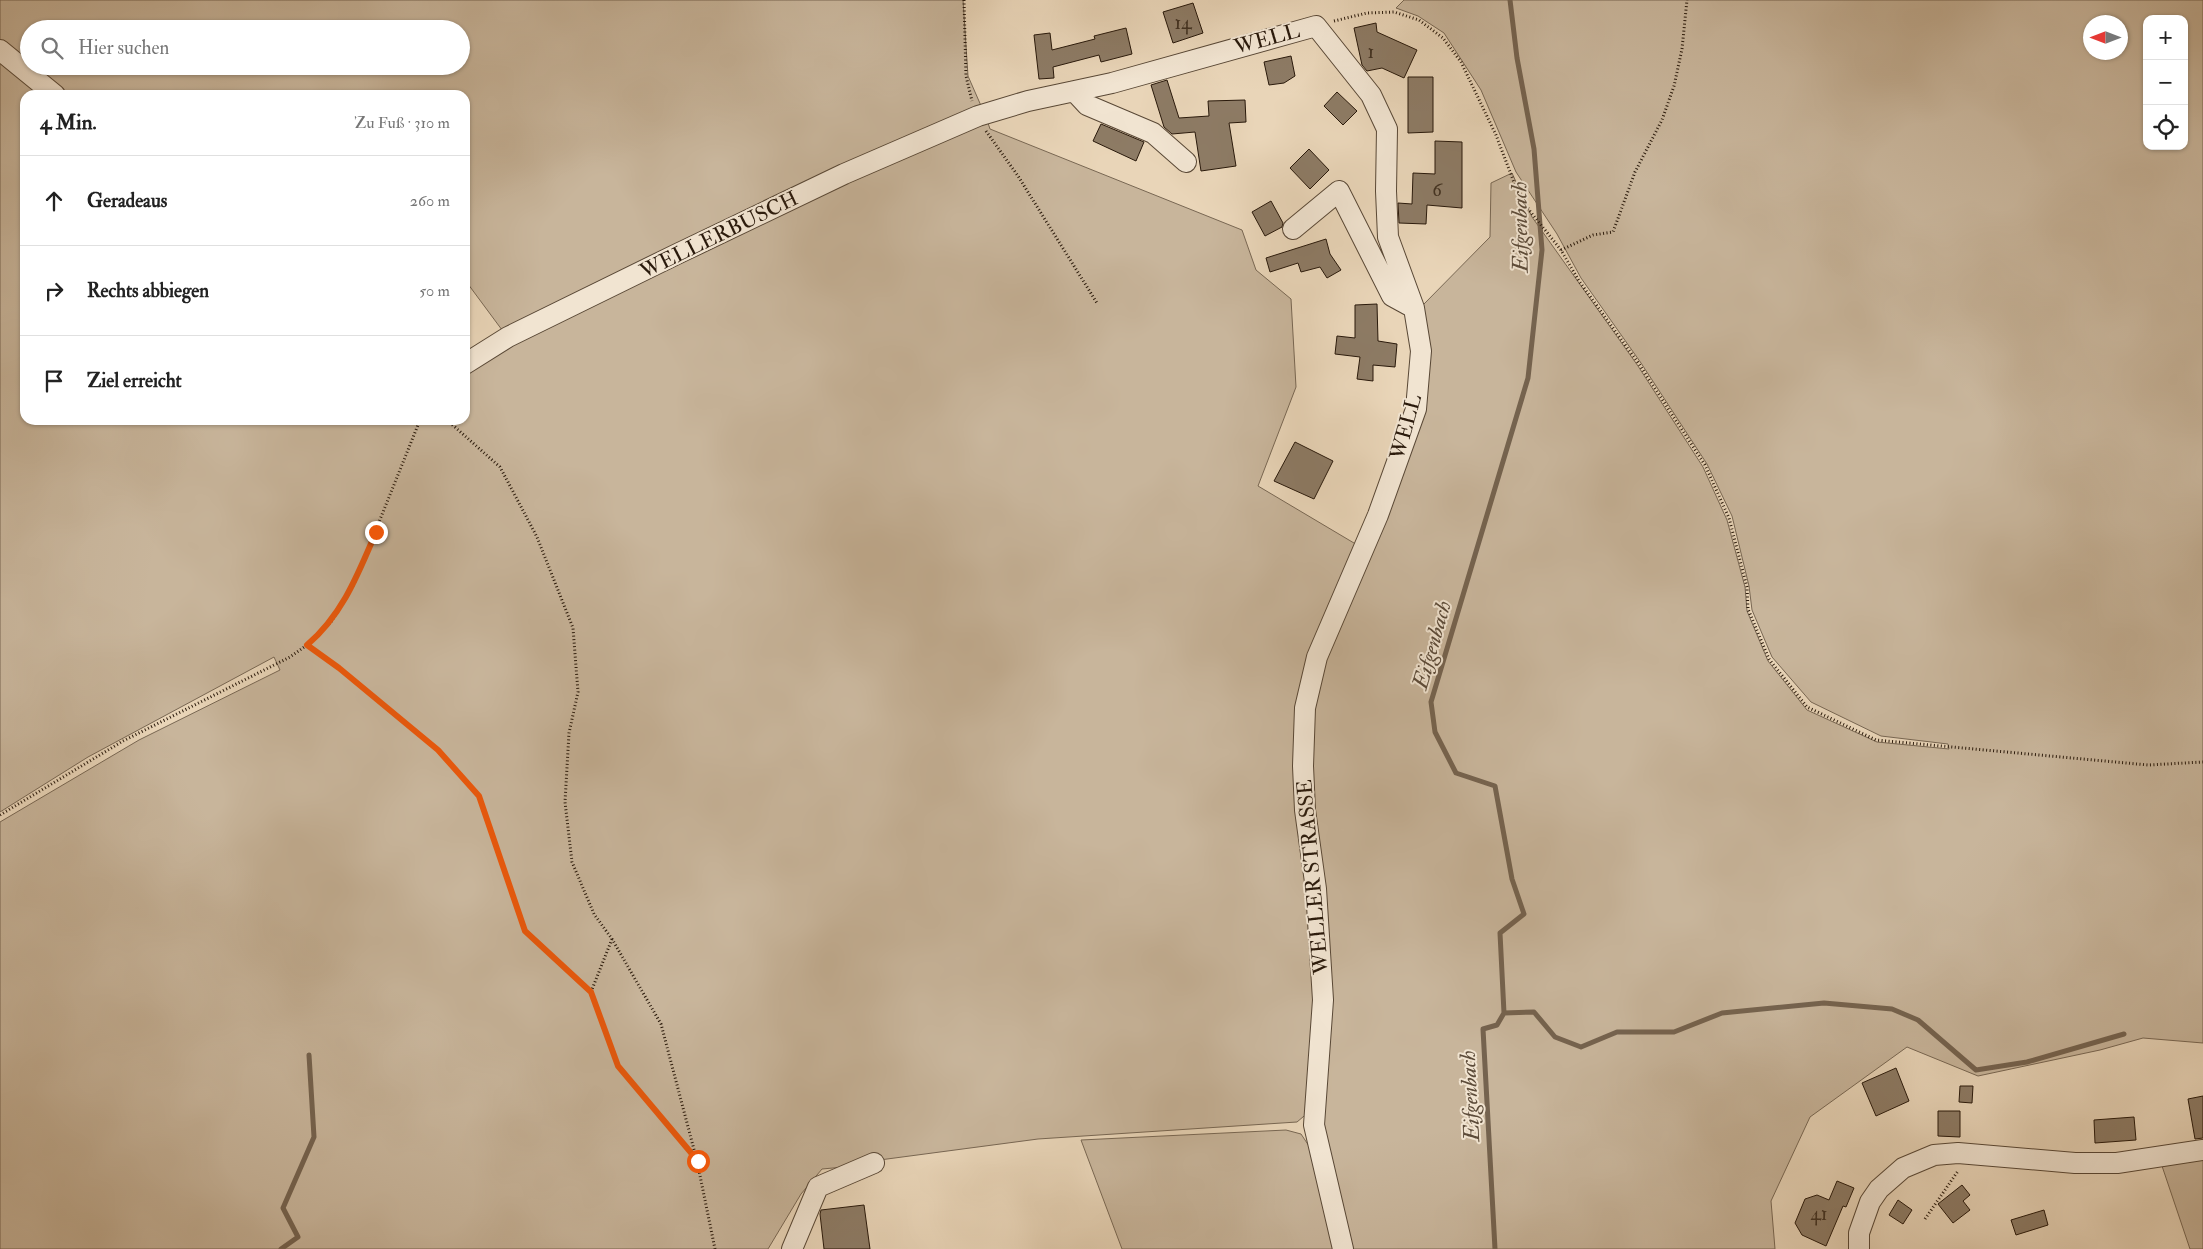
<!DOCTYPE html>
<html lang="de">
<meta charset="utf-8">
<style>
:root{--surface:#fff;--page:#f6f6f6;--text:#222;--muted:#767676;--line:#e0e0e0}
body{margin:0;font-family:"IM FELL Double Pica",serif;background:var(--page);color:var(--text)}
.controls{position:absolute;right:15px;top:15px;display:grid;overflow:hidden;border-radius:10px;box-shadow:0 1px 4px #0004}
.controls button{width:45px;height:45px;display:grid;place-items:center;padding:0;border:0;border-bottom:1px solid var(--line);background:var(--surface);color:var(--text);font:25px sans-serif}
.compass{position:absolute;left:2083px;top:15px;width:45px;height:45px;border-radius:50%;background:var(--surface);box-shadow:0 1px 4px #0004;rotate:270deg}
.stop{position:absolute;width:15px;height:15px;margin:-11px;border:4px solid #ea580c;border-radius:50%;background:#fff}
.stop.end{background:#ea580c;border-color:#fff;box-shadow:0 1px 5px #0008}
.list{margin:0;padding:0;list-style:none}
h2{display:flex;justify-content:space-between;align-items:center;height:65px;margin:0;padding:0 20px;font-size:21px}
h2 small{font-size:16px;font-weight:400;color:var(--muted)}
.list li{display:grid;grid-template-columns:32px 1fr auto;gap:15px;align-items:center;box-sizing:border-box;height:90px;padding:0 20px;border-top:1px solid var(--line)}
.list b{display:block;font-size:19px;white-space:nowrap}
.list em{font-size:16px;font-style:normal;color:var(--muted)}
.icon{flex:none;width:28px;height:28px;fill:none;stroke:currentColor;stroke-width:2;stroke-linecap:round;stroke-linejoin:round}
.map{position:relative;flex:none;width:2203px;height:1249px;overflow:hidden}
.search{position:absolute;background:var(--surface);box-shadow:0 1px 4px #0004;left:20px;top:20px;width:450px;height:55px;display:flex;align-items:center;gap:12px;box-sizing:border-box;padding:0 18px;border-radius:28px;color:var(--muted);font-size:19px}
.panel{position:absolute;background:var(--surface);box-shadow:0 1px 4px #0004;left:20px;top:90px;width:450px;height:335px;border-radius:15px}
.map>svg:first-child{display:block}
.green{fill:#c8b59b;stroke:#786753;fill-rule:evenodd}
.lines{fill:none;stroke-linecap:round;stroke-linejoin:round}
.stream{stroke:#75634f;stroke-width:5}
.building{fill:#8d7b65;stroke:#29190b}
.minor-casing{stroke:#594836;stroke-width:22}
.path{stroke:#29190b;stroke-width:3;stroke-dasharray:1 2.5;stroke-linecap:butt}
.minor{stroke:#f1e4d1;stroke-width:20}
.route{stroke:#ea580c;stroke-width:6}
.labels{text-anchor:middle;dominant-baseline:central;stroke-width:4;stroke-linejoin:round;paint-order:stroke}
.number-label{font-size:19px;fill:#423222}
.street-label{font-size:21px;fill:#29190b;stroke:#f1e4d1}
.water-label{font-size:22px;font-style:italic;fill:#5c4b39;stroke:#f1e4d1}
</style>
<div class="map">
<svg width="2203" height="1249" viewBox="0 0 2203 1249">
<rect width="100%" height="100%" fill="#e9d5b8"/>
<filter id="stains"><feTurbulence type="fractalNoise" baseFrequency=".004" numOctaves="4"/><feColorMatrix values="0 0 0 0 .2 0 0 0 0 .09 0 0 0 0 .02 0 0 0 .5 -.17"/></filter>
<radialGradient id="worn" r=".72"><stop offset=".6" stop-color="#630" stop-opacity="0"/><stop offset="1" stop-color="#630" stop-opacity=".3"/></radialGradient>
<path class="green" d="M 0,0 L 963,0 L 968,76 L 982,108 L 505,334 L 465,280 L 465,95 L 25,95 L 25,420 L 465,420 L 465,369 L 484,356 L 986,117 L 990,129 L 1242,230 L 1256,270 L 1291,299 L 1296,387 L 1258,486 L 1359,546 L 1301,707 L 1319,999 L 1310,1111 L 1297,1122 L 1038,1139 L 872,1161 L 866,1165 L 822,1169 L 801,1194 L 768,1249 L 0,1249 L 0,822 L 139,740 L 280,670 L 274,657 L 88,757 L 0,812 ZM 29,29 L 461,29 L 461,66 L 29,66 Z
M 1404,0 L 2203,0 L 2203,1043 L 2143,1038 L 2100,1050 L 1978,1076 L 1907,1047 L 1810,1117 L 1771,1201 L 1775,1249 L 1347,1249 L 1320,1125 L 1307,708 L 1419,409 L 1417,307 L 1424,304 L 1490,237 L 1491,183 L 1512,173 L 1532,217 L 1638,366 L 1703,467 L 1727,520 L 1745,587 L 1747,611 L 1768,661 L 1807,710 L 1877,742 L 1949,749 L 1948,744 L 1881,736 L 1811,702 L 1772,657 L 1752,610 L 1749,586 L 1732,516 L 1707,464 L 1641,363 L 1581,278 L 1557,234 L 1516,172 L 1481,90 L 1444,33 L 1418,16 L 1396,8 ZM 2147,19 L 2184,19 L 2184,146 L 2147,146 ZM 2090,22 L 2120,22 L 2120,52 L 2090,52 Z
M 1286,1130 L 1301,1134 L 1309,1146 L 1336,1249 L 1122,1249 L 1081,1140 Z
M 2203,1159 L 2203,1249 L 2190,1249 L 2162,1166 Z"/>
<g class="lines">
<path class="stream" d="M 1504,1013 L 1534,1012 L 1555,1037 L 1581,1047 L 1617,1032 L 1674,1032 L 1722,1013 L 1824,1003 L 1892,1009 L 1918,1020 L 1976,1070 L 2027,1062 L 2124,1034
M 281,1249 L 298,1237 L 283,1208 L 314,1137 L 309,1055
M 1495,1249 L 1483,1029 L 1497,1025 L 1504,1013 L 1500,933 L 1524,914 L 1512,879 L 1495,786 L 1456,773 L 1435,732 L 1431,702 L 1528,378 L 1542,250 L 1534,149 L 1517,58 L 1510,0"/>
</g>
<path class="building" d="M 1193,3 L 1203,33 L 1173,43 L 1163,12 Z
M 1376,23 L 1377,32 L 1417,50 L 1404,78 L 1382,68 L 1367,71 L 1362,65 L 1354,28 Z
M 1126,28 L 1132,54 L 1101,62 L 1099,55 L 1053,67 L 1054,78 L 1039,79 L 1034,35 L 1050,33 L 1052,50 L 1095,39 L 1094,36 Z
M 1291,56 L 1295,76 L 1284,83 L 1269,85 L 1264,62 Z
M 1408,77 L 1433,77 L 1433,132 L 1408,133 Z
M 1167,80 L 1179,118 L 1209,116 L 1208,101 L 1245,100 L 1246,122 L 1229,123 L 1236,166 L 1201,171 L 1195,132 L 1172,134 L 1164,127 L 1151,85 Z
M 1337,92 L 1357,111 L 1343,125 L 1324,106 Z
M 1101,124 L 1144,142 L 1136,161 L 1093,141 Z
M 1435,141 L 1462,142 L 1462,208 L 1427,205 L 1426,224 L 1399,223 L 1398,203 L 1412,204 L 1413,173 L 1435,174 Z
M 1309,149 L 1329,170 L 1310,189 L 1290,168 Z
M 1271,201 L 1283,223 L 1282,227 L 1265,236 L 1252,212 Z
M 1326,239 L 1330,254 L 1341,270 L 1327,278 L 1320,267 L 1301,272 L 1298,263 L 1270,272 L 1266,258 Z
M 1377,304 L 1378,341 L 1397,344 L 1395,367 L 1373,365 L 1373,381 L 1357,379 L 1360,357 L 1335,354 L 1337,336 L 1355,338 L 1355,305 Z
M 1295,442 L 1333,461 L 1314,499 L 1274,481 Z
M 1896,1068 L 1909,1101 L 1876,1116 L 1862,1083 Z
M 1960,1086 L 1973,1086 L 1972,1103 L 1959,1102 Z
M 2203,1096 L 2203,1138 L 2195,1139 L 2188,1099 Z
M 1938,1111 L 1960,1111 L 1960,1137 L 1938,1136 Z
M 2134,1117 L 2136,1140 L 2095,1143 L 2094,1120 Z
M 1837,1181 L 1854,1188 L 1846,1207 L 1843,1206 L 1826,1246 L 1802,1235 L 1795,1223 L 1805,1199 L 1817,1195 L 1829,1200 Z
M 1962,1185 L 1970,1195 L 1963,1201 L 1970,1210 L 1953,1223 L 1938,1204 Z
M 1898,1200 L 1912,1210 L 1903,1224 L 1889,1215 Z
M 864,1205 L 870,1249 L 824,1249 L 820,1214 L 821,1210 Z
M 2044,1210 L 2048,1225 L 2016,1235 L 2011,1220 Z"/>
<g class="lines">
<g class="minor-casing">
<path id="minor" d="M 0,50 L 55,95
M 1074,91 L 1087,105 L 1153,133 L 1186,162
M 1293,229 L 1339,191 L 1392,296 L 1414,308
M 465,364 L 508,337 L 675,255 L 844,174 L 978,116 L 1028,101 L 1112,83 L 1316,26 L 1371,95 L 1387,129 L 1386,191 L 1388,237 L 1414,308 L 1421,351 L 1416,409 L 1378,515 L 1317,657 L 1305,708 L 1303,766 L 1305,810 L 1316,889 L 1323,1000 L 1314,1125 L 1343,1249
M 792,1249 L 818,1187 L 874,1163
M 1859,1249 L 1859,1233 L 1870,1202 L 1879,1189 L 1903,1168 L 1934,1155 L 1958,1153 L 2075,1163 L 2117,1163 L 2203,1150"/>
</g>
<path class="path" d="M 964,0 L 966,76 L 972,101
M 1334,21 L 1367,13 L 1394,12 L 1419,20 L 1443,38 L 1461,62 L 1496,135 L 1515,185 L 1529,210 L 1561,250 L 1579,281 L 1639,364 L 1705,465 L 1729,518 L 1747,587 L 1748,609 L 1769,659 L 1807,707 L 1876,740 L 2148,765 L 2203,762
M 986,131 L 1018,176 L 1097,303
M 1561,250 L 1593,235 L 1613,232 L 1635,172 L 1662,120 L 1674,86 L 1682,49 L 1687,0
M 447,420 L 500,467 L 537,537 L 573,628 L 578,692 L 569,733 L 565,802 L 572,862 L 594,914 L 612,939 L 661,1024 L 697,1161 L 715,1249
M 307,645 L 339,668 L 438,750 L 479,795 L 525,931 L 591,992 L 618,1066 L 696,1159
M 0,815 L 123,741 L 290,657 L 307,645 L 331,622 L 354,584 L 420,420
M 591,992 L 612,939
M 1925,1219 L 1958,1171"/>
<use href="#minor" class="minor"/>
</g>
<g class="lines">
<path class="route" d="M 376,532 C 358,574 343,614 307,645 L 339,668 L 438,750 L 479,796 L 525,931 L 591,992 L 618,1066 L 698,1161"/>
</g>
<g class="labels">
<g class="number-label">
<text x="1183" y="23">14</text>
<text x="1371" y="52">1</text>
<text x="1437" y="190">6</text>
<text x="1819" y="1214">41</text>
</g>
<g class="street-label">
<text transform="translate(1267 39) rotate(-15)">WELL</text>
<text transform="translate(719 235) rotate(-26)">WELLERBUSCH</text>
<text transform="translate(1406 427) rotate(-74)">WELL</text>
<text transform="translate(1313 877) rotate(-95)">WELLER STRASSE</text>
</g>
<g class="water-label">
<text transform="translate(1520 227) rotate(-91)">Eifgenbach</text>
<text transform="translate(1432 645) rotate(-74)">Eifgenbach</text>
<text transform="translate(1470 1096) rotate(-93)">Eifgenbach</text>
</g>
</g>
<rect width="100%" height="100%" filter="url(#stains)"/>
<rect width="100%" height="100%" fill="url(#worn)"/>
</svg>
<div class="controls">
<button>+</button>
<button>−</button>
<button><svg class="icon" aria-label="locate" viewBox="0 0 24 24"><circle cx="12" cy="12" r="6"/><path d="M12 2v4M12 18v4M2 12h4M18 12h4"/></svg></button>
</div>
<svg class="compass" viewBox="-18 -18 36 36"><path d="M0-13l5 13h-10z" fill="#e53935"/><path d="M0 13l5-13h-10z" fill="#767676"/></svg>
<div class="stop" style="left:698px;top:1161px"></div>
<div class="stop end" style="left:376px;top:532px"></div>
<div class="search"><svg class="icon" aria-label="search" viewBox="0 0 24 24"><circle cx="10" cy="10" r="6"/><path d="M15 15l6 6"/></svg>Hier suchen</div>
<section class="panel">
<h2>4 Min.<small>Zu Fuß · 310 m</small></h2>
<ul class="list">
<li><svg class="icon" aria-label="ahead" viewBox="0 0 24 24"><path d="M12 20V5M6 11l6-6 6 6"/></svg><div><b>Geradeaus</b></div><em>260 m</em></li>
<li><svg class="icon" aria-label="right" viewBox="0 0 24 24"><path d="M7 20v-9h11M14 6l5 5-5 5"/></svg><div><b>Rechts abbiegen</b></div><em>50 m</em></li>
<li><svg class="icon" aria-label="arrive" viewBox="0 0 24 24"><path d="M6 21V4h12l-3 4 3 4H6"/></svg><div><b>Ziel erreicht</b></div></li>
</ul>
</section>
</div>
